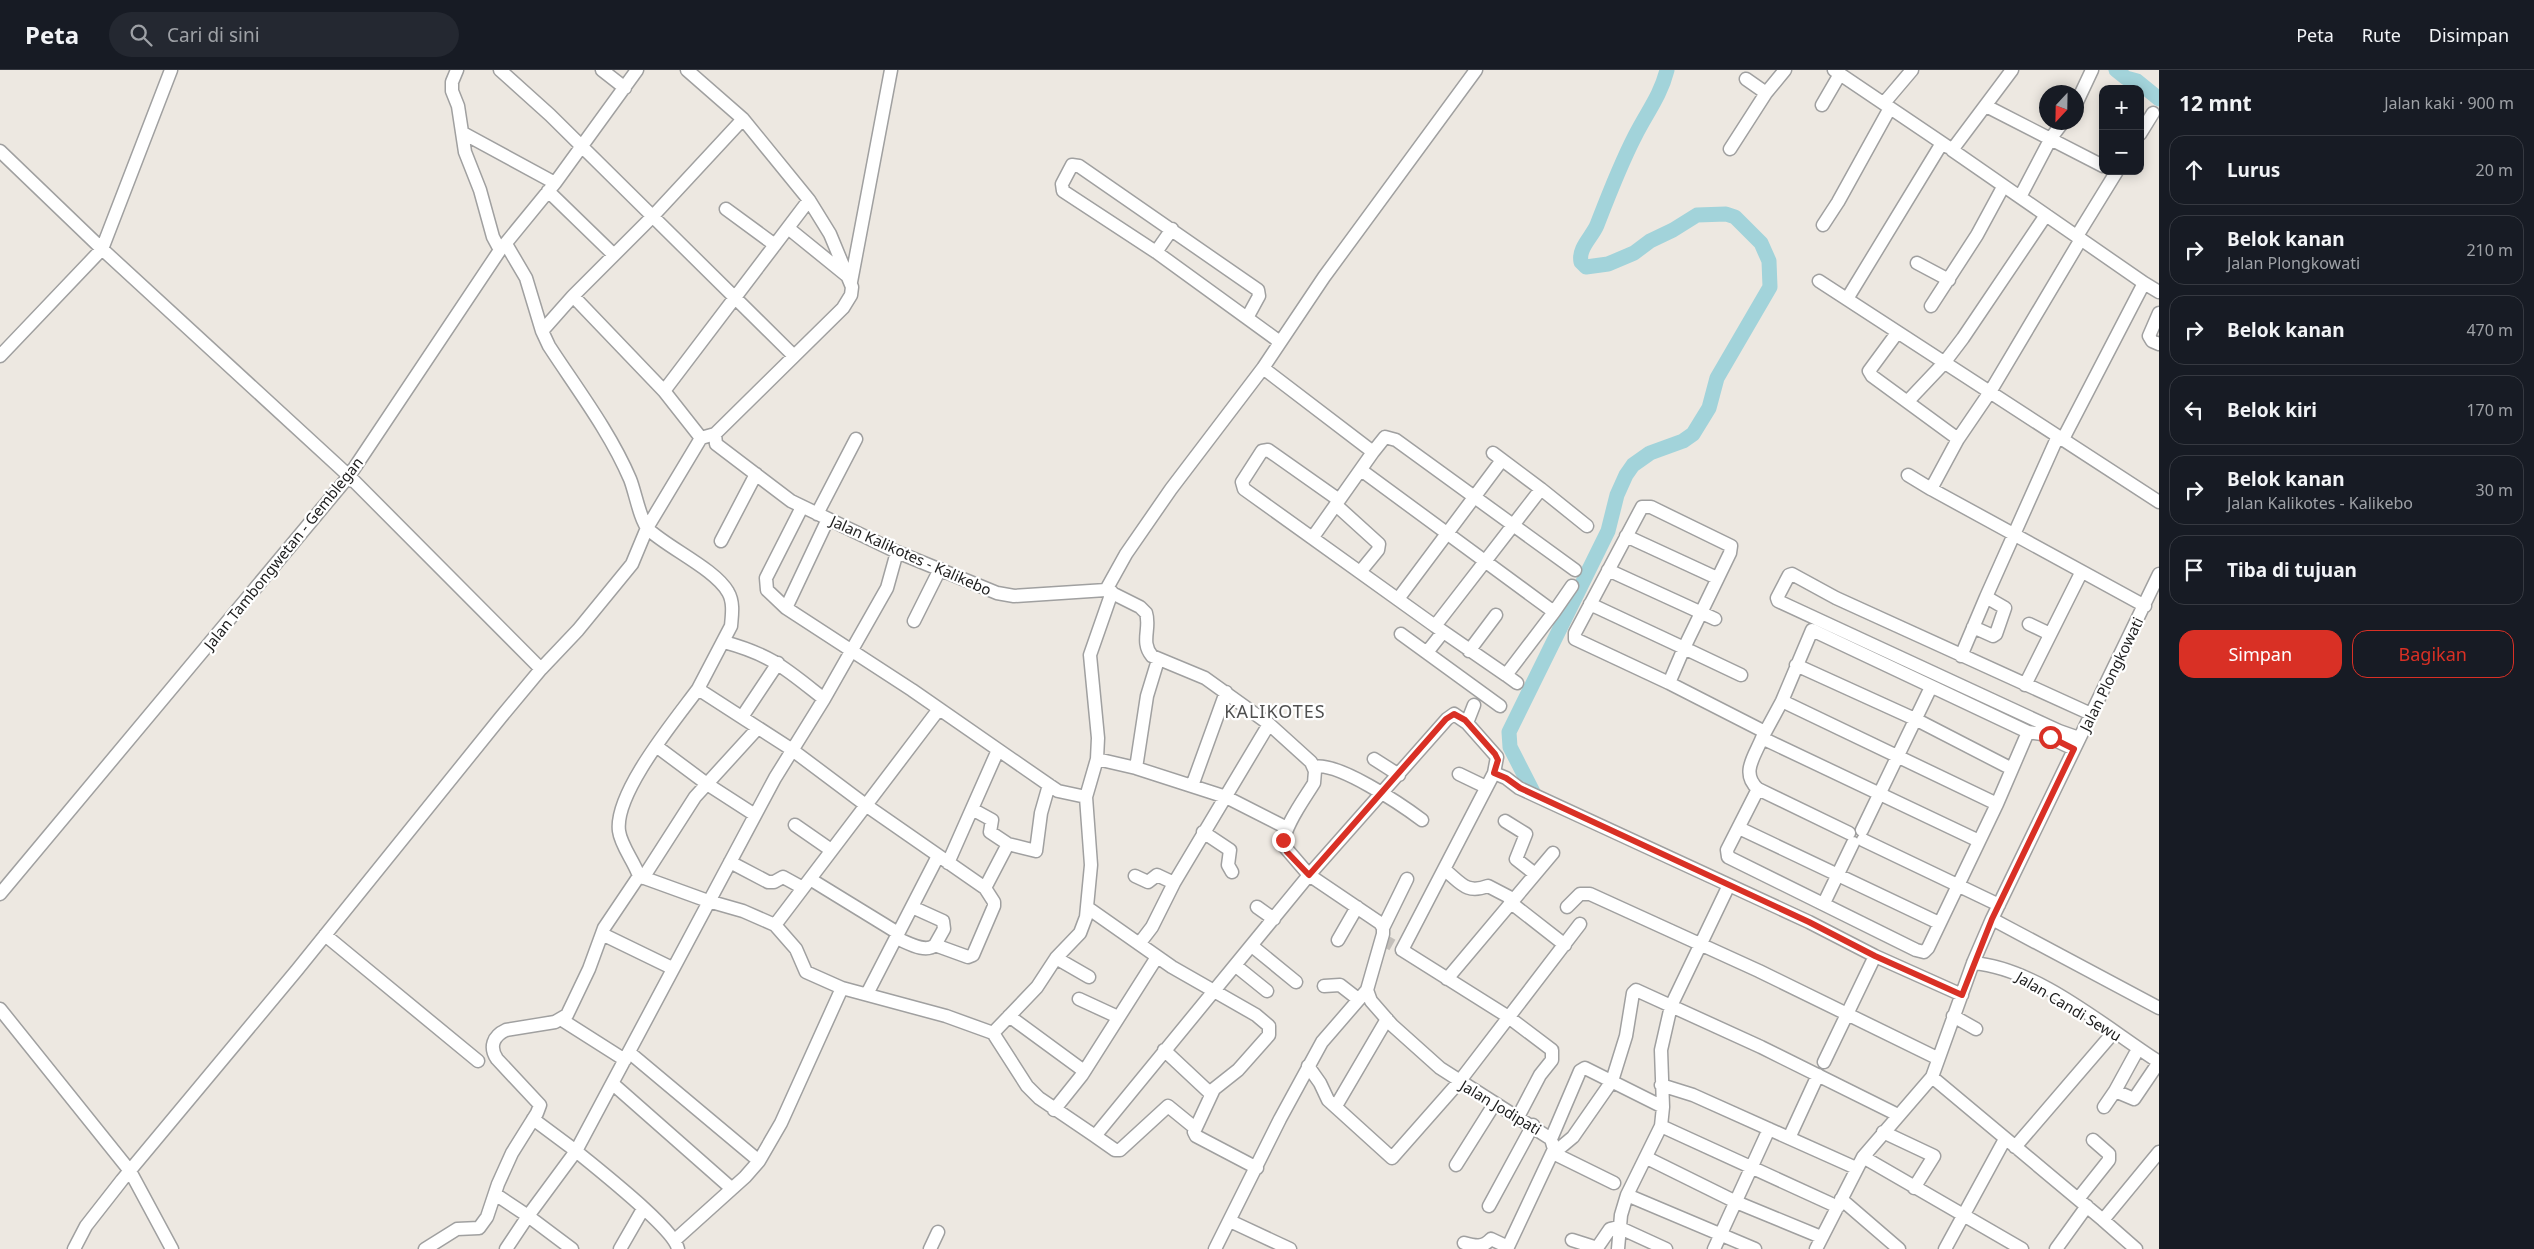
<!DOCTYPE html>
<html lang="id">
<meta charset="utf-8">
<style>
:root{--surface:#171b24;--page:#242831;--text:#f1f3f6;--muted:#9ea1a6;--line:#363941;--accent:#d93025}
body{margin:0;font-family:"Noto Sans",sans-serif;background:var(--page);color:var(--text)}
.controls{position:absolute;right:15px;top:15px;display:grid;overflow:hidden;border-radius:10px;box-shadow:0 2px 12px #0003}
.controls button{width:45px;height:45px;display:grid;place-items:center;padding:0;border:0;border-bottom:1px solid var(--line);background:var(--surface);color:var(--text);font:25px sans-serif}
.compass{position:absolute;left:2039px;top:15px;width:45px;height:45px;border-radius:50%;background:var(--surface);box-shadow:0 2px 12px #0003;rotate:202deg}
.stop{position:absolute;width:15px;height:15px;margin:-11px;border:4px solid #d93025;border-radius:50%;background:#fff}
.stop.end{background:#d93025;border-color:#fff;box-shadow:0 1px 5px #0008}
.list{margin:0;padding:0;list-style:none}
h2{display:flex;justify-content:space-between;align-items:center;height:65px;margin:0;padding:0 20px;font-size:21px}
h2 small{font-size:16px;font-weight:400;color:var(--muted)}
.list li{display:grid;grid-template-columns:32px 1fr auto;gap:15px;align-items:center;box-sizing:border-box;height:70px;margin:0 10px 10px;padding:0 10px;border:1px solid var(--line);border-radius:15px}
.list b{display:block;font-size:19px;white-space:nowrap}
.list p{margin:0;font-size:16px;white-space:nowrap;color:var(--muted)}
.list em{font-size:16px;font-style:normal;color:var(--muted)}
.actions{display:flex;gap:10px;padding:15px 20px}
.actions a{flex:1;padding:11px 0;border:1px solid var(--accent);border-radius:15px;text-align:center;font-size:18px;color:var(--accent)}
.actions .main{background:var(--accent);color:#fff}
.icon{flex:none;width:28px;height:28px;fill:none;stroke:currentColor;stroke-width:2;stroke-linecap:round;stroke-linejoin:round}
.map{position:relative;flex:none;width:2159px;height:1179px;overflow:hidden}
header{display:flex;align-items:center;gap:30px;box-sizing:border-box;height:70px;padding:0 25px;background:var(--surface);border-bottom:1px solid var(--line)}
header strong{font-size:24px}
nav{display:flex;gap:28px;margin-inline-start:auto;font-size:18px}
.search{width:350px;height:45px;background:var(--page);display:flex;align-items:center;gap:12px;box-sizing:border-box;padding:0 18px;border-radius:28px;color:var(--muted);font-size:19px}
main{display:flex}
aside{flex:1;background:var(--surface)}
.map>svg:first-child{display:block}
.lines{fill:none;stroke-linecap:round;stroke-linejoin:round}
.river{stroke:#a2d3da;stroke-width:15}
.minor-tunnel{stroke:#c3bfba;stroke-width:12;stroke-dasharray:12 6;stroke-linecap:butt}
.minor-casing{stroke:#a0a0a0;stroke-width:15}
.minor{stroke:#fff;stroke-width:12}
.route{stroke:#d93025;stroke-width:6}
.labels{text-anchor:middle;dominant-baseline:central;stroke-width:4.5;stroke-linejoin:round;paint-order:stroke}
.street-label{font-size:15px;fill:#1c1c1c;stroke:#fff}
.quarter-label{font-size:18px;letter-spacing:1px;fill:#4f4f4f;stroke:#fff}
</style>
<header>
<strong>Peta</strong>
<div class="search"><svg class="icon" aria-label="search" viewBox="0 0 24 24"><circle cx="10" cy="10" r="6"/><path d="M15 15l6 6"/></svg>Cari di sini</div>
<nav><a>Peta</a><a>Rute</a><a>Disimpan</a></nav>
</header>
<main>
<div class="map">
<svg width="2159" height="1179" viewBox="0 0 2159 1179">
<rect width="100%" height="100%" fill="#ede8e1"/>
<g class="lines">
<path class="river" d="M 2116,0 L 2126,8 L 2137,11 L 2159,29
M 1534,724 L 1510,677 L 1509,662 L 1608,461 L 1617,425 L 1626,405 L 1633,395 L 1650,383 L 1683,371 L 1693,364 L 1709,338 L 1717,308 L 1770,217 L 1769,191 L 1761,173 L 1735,147 L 1726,144 L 1697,145 L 1673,160 L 1650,171 L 1634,183 L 1608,194 L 1586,197 L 1581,192 C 1578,178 1592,167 1597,155 C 1609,124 1620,95 1635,66 C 1647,42 1660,27 1667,0"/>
<path class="minor-tunnel" d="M 1382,869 L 1403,881"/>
<g class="minor-casing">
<path id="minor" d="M 500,0 L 550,45 L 794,286
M 602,0 L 625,18
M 687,0 L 743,49 L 809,130 L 830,164 L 852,217 L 851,225 L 843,238 L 715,364 L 716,374 L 791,431 L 897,482 L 997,523 L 1014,526 L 1106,520 L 1140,537 L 1146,543 C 1151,558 1140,572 1152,586 L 1205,608 L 1269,654 L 1311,692 L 1315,701 L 1314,713 C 1305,728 1281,760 1284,776 L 1309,805 L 1380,853 L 1383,858 L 1383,864 L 1367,920 L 1322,972 L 1280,1049 L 1215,1179
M 1834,0 L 1948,77
M 2012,0 L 1952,80 L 2144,213 L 2063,369
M 1746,9 L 1766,23
M 1884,33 L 1912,0
M 2076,34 L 2092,0
M 1822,35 L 1840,4
M 1986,36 L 2103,96
M 463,63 L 555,113
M 2140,64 L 2153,43
M 1730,79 L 1766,23 L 1785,0
M 0,81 L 102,179 L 349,406 L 541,599
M 548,121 L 614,185
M 2020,127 L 2051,68 L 2063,52
M 726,139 L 775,175
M 1823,155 L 1838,132 L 1890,38
M 788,158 L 846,205
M 2077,166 L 2117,101
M 2081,169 L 1990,322 L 1958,369 L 1931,419 L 2145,536
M 506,174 L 526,208 L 542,261 L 549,276 C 577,319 610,362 630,409 C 635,421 640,450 648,459 C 668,478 715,499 728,522 C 734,532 732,545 731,556 L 698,619
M 501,179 L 555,113 L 637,0
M 1156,182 L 1172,159
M 1917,193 L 1949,210
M 1819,211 L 2159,432
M 851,212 L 891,0
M 2144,213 L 2159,222
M 1847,229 L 1942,73
M 1931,236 L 1977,165 L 2003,117
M 2159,243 L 2149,266 L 2152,271 L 2159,274
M 1247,248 L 1259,226 L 1258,220 L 1079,96 L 1072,95 L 1062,114 L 1063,121 L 1156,182 L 1280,272
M 542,261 L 573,226
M 1897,263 L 1869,301 L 1872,306 L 1958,369
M 0,286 L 102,179 L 171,0
M 1263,298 L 1373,382 L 1313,467
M 664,321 L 809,130
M 1908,331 L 1944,293 L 1963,268 L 2046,145
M 701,368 L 664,321 L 573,226 L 653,146 L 743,49
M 1373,382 L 1385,367 L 1396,370 L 1575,500
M 1361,400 L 1554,542 L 1506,605 L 1435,556
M 1908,405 L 1931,419
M 1541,419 L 1587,456
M 1339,430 L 1268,380 L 1262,381 L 1242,412 L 1244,419 L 1435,556 L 1541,419 L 1493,383
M 1336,435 L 1379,474 L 1378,480 L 1360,502
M 802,437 L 766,508 L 767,520 L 786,538 L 912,620 L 1049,715 L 1058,721 L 1086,727
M 817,444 L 856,369
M 1626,466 L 1717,508
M 721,471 L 756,404
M 1608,500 L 1715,549
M 1106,520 L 1126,484 L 1171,419 L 1263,298 L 1324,207 L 1476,0
M 1112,522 L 1090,585 L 1098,668 L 1097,689 L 1086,727 L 1091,795 L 1086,847 L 1080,863 L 1056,888 L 1037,917 L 993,963 L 1027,1016 L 1039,1028 L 1095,1066 L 1309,805 L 1447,649 L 1454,644 L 1467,653 L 1474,635
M 1398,529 L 1502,390
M 1590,534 L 1684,578 L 1669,613
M 786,538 L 828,449
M 1554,542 L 1572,516
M 914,551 L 940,499
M 2029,554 L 2050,564
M 1973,557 L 1993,566 L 1996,564 L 2005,538 L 1986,527 L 2058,366
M 1401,564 L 1500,636
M 724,572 C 772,585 786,599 824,629
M 1428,581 L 1443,562
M 1469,581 L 1496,545
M 1961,586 L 1986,527
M 1796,595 L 1917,650 L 2012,699
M 1506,605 L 1517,613
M 1741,605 L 1684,578 L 1730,483 L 1731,476 L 1651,437 L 1642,437 L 1575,563 L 1575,569 L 1669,613 L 1765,662
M 2025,615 L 2081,503
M 1782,631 L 1997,734
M 742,647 L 778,593
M 1467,653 L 1497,687 L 1494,703
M 1762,668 L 1782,631 L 1812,560 L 2028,662
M 2079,668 L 2059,661 L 1778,531 L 1777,528 L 1789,505 L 1792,504 L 1836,528 L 2091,644
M 656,676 L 707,714 L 755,745
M 1097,689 L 1136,698 L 1226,727 L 1287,758
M 1374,689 L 1399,705
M 1314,697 C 1337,691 1402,735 1422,750
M 1136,698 L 1147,626 L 1158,590
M 1459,704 L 1486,717
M 1192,716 L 1226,622
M 1758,719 L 1727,780 L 1728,787 L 1916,880 L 1924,882 L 1928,878 L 1997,734 L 2028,662 L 2042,664 L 2074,679
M 972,739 L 992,750 L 990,762 L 1008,774
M 1505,751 L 1526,764 L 1516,789 L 1535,804
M 795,755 L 831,780
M 1739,758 L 1939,853
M 1862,760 L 1931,617
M 1203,762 L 1230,780 L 1228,795 L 1232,802
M 1849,763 L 1758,719 C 1740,703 1755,686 1762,668 L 1979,771
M 1863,770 L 1999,835
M 730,792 L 768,812 L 774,812 L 783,807 L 803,818
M 948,793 L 998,680
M 1445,800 C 1461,813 1466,824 1488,816 L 1513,829
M 639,806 L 708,831 L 743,841 L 775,855 L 939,639
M 1135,806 L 1148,812 L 1157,805 L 1174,813
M 643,808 L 695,727 L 757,659
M 810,809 L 898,863
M 0,824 L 349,406 L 500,180 L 493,167 L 480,120 L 465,82 L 458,36 L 452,21 L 452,12 L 457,0
M 1510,832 L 1565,875
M 1824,833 L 1853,773
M 912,837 L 943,851 L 944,859 L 935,875
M 1257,837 L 1274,849
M 1567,837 L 1580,824 L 1590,824 L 1759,901 L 1937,988
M 1088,838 L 1172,897 L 1256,945 L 1269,956 L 1269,965 L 1238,1000 L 1214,1019 L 1194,1062 L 1196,1066 L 1257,1098
M 1992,849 L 2159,938
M 775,855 L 796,879 L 806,902 L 842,918
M 1383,858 L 1407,809
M 602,864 L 672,898
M 325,865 L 478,991
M 896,868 C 907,872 925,884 935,875 L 968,887 L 973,885 L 994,836 L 994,832 L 985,818 L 1008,774 L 1036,781 L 1041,743 L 1049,715
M 1338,870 L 1357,837
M 1139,874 L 1152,857 L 1174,813 L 1269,654
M 1252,876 L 1296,912
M 1056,888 L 1089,907
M 1973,893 C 2037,898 2106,958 2159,992
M 1236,896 L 1267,921
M 1447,909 L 1553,783
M 1324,916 L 1340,915 L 1358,929
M 1367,920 L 1371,931 L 1392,955 L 1440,998 L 1551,1069 L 1554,1079 L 1507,1179
M 867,924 L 938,786
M 1079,929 L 1118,947
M 0,939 L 130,1101 L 172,1179
M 1009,946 L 1084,1001
M 1953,946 L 1976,959
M 562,950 L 625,990
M 2138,979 L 2115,1021 L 2134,1029 L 2159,992
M 1164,980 L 1211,1024
M 630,983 L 759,1091 L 781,1053 L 842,918 L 946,946 L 993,963
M 1824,992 L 1875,886
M 1308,996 L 1320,1013 L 1328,1030 L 1392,1088 L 1459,1012 L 1580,854
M 1932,1007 L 2103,1150 L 2136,1179
M 613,1014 L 731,1118
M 1661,1015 L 1693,1025 L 1856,1098
M 1336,1036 L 1387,949
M 2104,1037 L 2115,1021
M 1054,1040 L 1082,1005 L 1157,887
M 1518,1047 L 1540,1005 L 1552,990 L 1552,980 L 1507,946 L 1402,880 L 1494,703 L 1506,708 L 1519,718 L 1809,852 L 1875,886 L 1962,925
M 1661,1056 L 1838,1137
M 1883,1062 L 1934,1086 L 1914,1118
M 1095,1066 L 1115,1080 L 1120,1080 L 1168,1036 L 1195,1058
M 1789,1068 L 1818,1005
M 1551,1069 L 1580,1001 L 1585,998 L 1663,1037
M 2015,1077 L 2113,963
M 1554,1079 L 1561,1077 L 1573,1067 L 1612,1011 L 1626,966 L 1633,923 L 1636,920 L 1761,977 L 1898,1045
M 1553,1083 L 1614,1113
M 1863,1087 L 2022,1179
M 1647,1088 L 1736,1132 L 1821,1167
M 1456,1095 L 1495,1033
M 495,1124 L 528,1146 L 576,1081 L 533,1049
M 1627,1125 L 1755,1179
M 1841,1129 L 1899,1179
M 2078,1129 L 2109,1090 L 2109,1084 L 2093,1070
M 1489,1136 L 1533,1055
M 2103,1150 L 2159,1082
M 1230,1151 L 1290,1179
M 675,1170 L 745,1107 L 759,1091
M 1572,1170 L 1597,1178 L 1610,1159 L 1618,1157 L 1666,1179
M 1464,1173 C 1475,1176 1483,1178 1491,1169 L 1508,1177
M 74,1179 L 86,1156 L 122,1110 L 297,900 L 501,647 L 541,599 L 578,560 L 632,494 L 647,458 L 701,368 L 715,364
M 425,1179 L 457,1159 L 479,1158 L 487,1147 L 498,1114 L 512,1083 L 537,1043 L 540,1035 L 497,989 C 489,977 493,966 506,960 L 555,952 L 567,945 L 589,899 L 604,858 L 639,806 C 634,791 621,776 619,761 C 614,723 676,649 698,619 L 791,679 L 867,736 L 985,818
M 506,1179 L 528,1146 L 572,1179
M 620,1179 L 643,1139
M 678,1179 C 674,1158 596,1098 576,1081 L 775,708 L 824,629 L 887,518 L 897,482
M 930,1179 L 938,1162
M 1618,1179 L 1621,1145 L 1627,1125 L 1661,1056 L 1663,1037 L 1661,980 L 1671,936 L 1729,815
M 1714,1179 L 1769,1059
M 1816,1179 L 1863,1087 L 1932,1007 L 1973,893 L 1992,849 L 2159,504
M 1945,1179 L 2005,1069
M 2056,1179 L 2087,1136"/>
</g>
<use href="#minor" class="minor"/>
</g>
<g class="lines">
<path class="route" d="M 1283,770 L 1287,782 L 1309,805 L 1446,649 L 1454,644 L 1465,650 L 1495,684 L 1498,690 L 1494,703 L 1506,708 L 1520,718 L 1809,852 L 1875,886 L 1962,925 L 1992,849 L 2074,679 L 2050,667"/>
</g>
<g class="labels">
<g class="street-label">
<text transform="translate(283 483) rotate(-51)">Jalan Tambongwetan - Gemblegan</text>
<text transform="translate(911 485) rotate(24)">Jalan Kalikotes - Kalikebo</text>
<text transform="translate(2111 604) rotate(-64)">Jalan Plongkowati</text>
<text transform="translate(2069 936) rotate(31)">Jalan Candi Sewu</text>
<text transform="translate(1501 1037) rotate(31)">Jalan Jodipati</text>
</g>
<g class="quarter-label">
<text x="1275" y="641">KALIKOTES</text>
</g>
</g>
</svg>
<div class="controls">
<button>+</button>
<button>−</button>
</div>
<svg class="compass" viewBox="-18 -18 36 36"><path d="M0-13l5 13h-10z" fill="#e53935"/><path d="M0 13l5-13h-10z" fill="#9ea1a6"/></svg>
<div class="stop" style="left:2050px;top:667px"></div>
<div class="stop end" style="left:1283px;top:770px"></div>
</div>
<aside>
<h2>12 mnt<small>Jalan kaki · 900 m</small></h2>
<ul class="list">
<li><svg class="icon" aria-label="ahead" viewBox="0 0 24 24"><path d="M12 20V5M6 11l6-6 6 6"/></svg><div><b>Lurus</b></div><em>20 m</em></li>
<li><svg class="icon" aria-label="right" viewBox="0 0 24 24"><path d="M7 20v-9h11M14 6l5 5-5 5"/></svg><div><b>Belok kanan</b><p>Jalan Plongkowati</p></div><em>210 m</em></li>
<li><svg class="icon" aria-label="right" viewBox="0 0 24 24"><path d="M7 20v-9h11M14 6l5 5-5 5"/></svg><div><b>Belok kanan</b></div><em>470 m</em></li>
<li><svg class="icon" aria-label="left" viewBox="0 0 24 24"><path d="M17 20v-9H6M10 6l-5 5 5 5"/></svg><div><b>Belok kiri</b></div><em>170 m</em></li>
<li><svg class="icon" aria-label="right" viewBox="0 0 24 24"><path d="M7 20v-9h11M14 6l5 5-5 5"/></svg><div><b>Belok kanan</b><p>Jalan Kalikotes - Kalikebo</p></div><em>30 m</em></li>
<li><svg class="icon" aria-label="arrive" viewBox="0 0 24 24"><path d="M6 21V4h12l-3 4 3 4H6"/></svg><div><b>Tiba di tujuan</b></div></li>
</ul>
<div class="actions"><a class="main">Simpan</a><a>Bagikan</a></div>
</aside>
</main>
